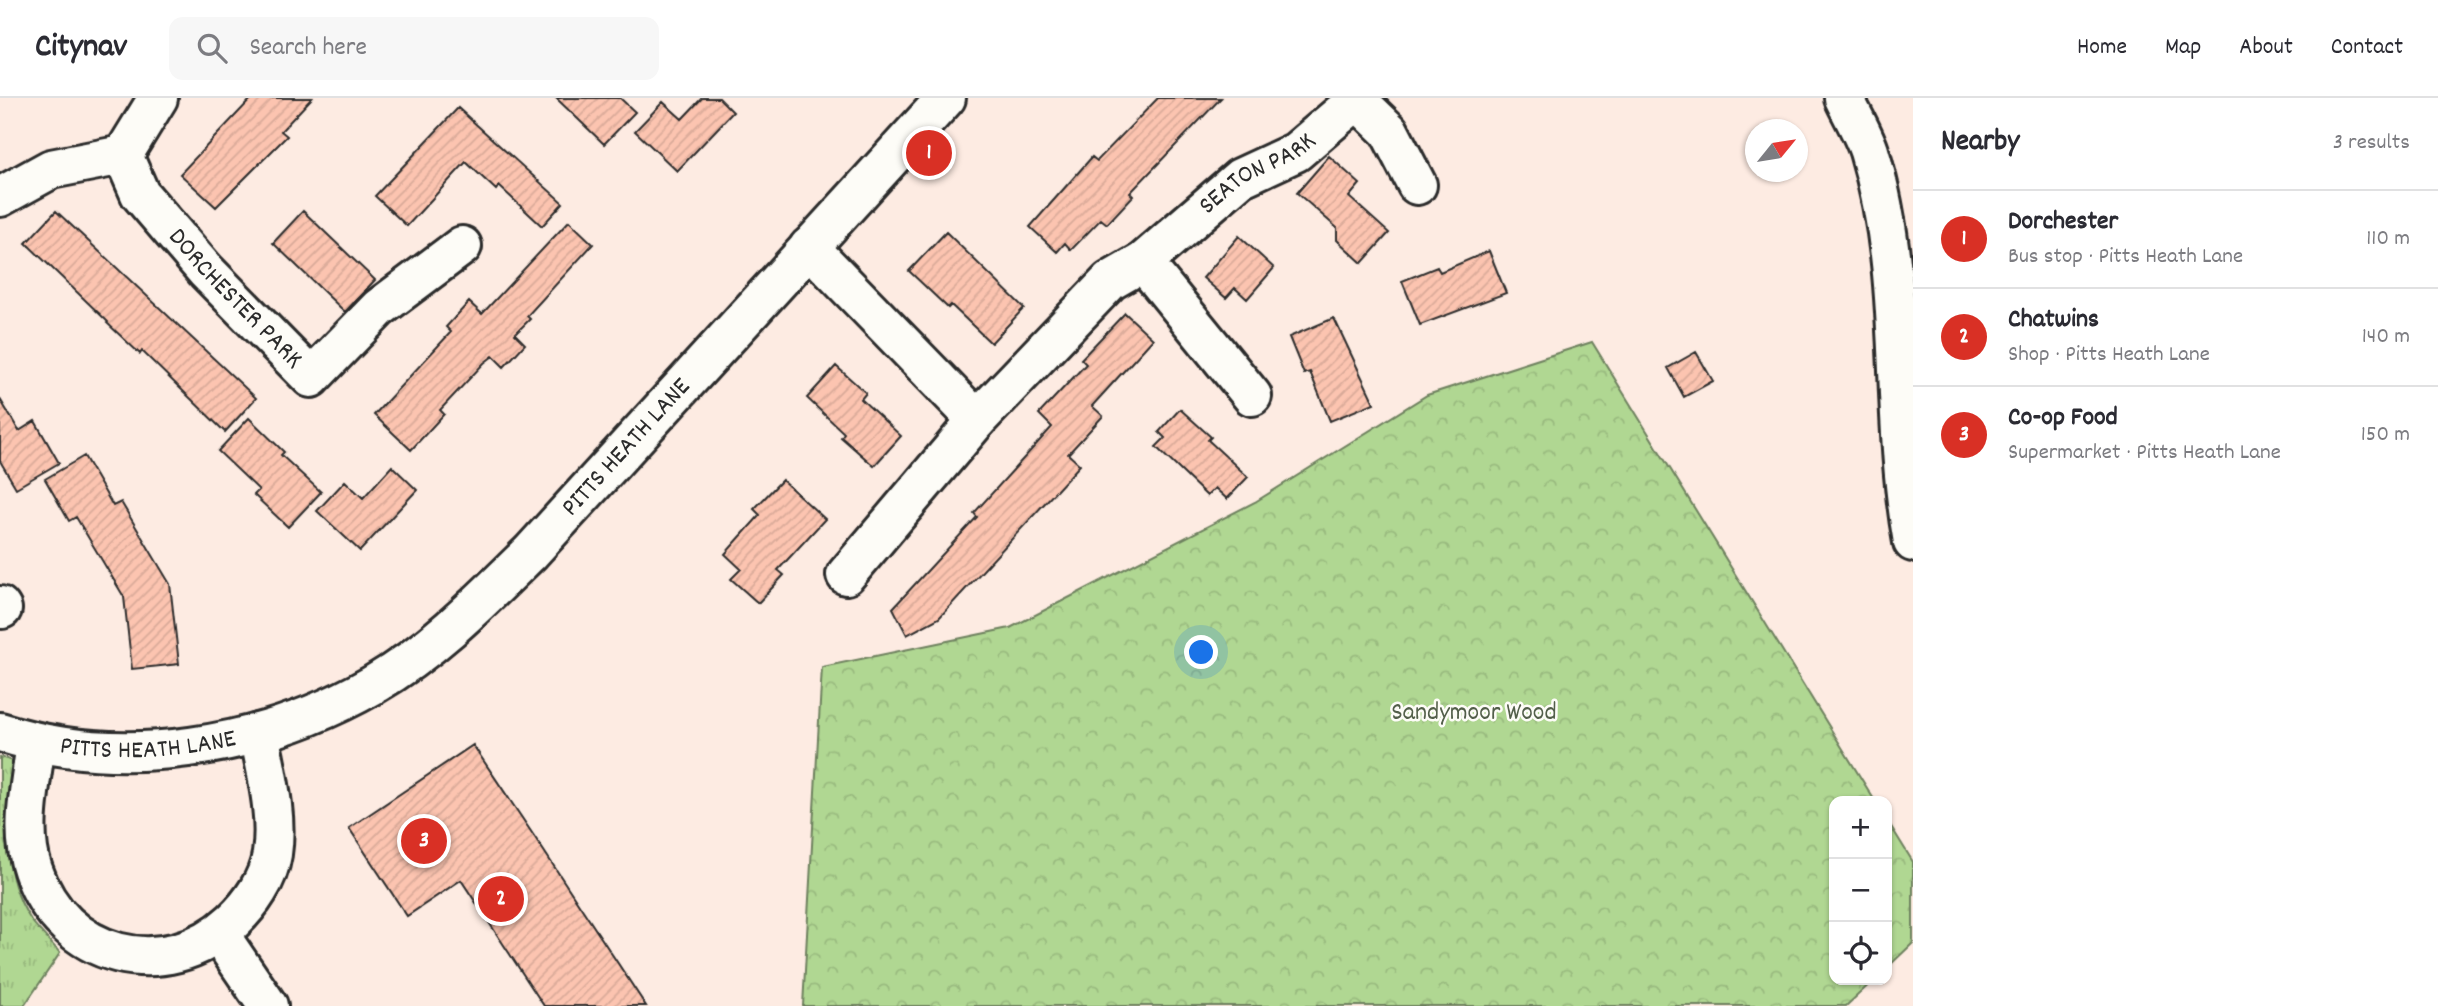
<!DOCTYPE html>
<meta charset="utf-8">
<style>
:root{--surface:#fff;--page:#f7f7f7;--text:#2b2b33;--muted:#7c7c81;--line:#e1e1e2;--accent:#d93025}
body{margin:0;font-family:Dekko,sans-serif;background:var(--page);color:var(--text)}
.controls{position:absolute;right:21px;bottom:21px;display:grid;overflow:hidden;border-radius:14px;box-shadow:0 2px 5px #0004}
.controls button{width:63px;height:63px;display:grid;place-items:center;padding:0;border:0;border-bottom:2px solid var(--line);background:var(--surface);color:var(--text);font:35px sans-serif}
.compass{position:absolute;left:1745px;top:21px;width:63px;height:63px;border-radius:50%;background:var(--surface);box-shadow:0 2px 5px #0004;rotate:60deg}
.you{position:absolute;left:1202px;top:555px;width:24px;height:24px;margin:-18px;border:5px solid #fff;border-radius:50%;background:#1a73e8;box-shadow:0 0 0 10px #1a73e833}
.badge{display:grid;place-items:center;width:46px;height:46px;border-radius:50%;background:var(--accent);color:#fff;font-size:23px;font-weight:700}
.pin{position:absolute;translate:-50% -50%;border:4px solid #fff;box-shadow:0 2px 7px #0006}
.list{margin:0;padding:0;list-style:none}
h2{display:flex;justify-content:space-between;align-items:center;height:91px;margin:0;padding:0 28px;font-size:30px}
h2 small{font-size:23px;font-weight:400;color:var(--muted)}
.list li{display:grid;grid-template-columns:46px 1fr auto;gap:21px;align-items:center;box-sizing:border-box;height:98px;padding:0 28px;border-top:2px solid var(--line)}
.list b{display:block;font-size:26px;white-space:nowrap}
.list p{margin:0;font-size:23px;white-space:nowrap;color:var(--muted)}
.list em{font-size:23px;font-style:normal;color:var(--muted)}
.icon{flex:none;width:38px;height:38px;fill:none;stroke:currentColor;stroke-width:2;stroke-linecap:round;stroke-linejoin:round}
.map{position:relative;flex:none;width:1913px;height:908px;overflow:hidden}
header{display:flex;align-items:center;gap:42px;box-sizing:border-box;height:98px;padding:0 35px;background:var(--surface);border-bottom:2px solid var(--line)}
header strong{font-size:33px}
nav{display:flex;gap:38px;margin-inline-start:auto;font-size:24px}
.search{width:490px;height:63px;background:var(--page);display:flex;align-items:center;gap:18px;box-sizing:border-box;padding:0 24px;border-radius:14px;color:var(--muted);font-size:26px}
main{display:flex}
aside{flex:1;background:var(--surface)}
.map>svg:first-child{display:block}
.grass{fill:url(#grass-tufts);stroke:#6e815e;stroke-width:2}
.forest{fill:url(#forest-crowns);stroke:#6e815e;stroke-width:2}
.building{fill:url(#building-hatch);stroke:#2b2b2b;stroke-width:2}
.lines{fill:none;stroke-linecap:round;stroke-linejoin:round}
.minor-casing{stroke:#2b2b2b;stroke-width:44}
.minor{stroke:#fdfcf7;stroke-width:38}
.labels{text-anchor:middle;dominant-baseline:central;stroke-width:5;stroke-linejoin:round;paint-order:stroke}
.street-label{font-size:26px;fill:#2b2b2b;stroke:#fdfcf7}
.park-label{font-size:26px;fill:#535f4a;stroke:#fdfcf7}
</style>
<header>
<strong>Citynav</strong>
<div class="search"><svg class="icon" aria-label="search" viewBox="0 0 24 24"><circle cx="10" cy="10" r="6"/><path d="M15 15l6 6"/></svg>Search here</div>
<nav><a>Home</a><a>Map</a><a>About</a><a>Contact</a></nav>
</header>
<main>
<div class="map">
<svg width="1913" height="908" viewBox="0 0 1913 908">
<defs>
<pattern id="grass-tufts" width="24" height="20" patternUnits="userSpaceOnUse" patternTransform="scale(1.75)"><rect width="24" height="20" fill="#b0d792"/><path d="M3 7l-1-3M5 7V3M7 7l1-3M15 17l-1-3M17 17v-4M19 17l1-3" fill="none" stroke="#98b97e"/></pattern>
<pattern id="forest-crowns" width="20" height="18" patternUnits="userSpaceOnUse" patternTransform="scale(1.75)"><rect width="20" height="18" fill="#b0d792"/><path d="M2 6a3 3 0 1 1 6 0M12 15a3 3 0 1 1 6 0" fill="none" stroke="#98b97e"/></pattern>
<pattern id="building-hatch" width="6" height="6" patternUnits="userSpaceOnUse" patternTransform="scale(1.75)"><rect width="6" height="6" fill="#fcc4b0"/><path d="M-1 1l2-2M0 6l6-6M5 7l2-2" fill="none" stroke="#d8a998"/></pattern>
</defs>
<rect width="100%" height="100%" fill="#fdebe2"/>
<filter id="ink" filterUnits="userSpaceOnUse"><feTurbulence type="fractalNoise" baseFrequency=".0143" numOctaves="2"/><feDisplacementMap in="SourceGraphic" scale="14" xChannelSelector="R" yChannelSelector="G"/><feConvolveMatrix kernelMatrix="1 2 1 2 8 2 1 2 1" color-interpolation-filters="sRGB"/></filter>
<g filter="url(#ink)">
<path class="grass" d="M 0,659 L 13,663 C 6,716 0,776 31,822 C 40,834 51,844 60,855 L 24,908 L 0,908 Z"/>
<path class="forest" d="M 1592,244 L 1875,703 L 1834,703 L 1834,882 L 1874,882 L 1846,908 L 803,908 L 822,569 L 1010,530 L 1255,404 L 1427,297 Z
M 1887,722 L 1913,764 L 1913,845 L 1887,870 Z"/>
<path class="building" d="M 252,0 L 312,0 L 281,33 L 287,38 L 216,109 L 180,76 Z
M 556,0 L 620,0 L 635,14 L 604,46 Z
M 702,0 L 719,0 L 733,14 L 677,73 L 635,33 L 663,4 L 682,21 Z
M 1158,0 L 1221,0 L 1130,95 L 1133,98 L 1107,126 L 1101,121 L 1071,152 L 1065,145 L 1057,154 L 1030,129 L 1092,59 L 1097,63 Z
M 458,10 L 563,105 L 542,128 L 499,88 L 496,92 L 466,64 L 407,128 L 375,98 Z
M 1329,58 L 1360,86 L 1349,99 L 1389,135 L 1362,165 L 1337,142 L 1337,130 L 1297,95 Z
M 56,113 L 256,300 L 225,334 L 142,253 L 140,256 L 107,225 L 108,224 L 26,145 Z
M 303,113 L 375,182 L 345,214 L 273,145 Z
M 569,123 L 593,146 L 527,218 L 530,221 L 515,236 L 525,246 L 504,269 L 493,258 L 484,265 L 440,312 L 444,316 L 411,352 L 374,317 L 451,234 L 446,229 L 469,204 L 482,216 Z
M 946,134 L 1024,210 L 991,245 L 951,207 L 948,210 L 909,173 Z
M 1239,138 L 1274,170 L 1247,201 L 1235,190 L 1226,200 L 1203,180 Z
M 1489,153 L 1506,195 L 1420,227 L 1402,183 L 1437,169 L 1440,174 Z
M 1125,215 L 1153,241 L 1092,308 L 1103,318 L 1068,356 L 1080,367 L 939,520 L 907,537 L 893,510 L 977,419 L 974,415 L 1052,329 L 1039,316 L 1086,266 L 1081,261 Z
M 1334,220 L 1374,305 L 1330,323 L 1310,274 L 1304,276 L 1289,239 Z
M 1696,254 L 1713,283 L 1684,299 L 1668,270 Z
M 836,268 L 866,295 L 861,301 L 901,338 L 874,368 L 841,339 L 844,335 L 807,300 Z
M 0,301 L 19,333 L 35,323 L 59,365 L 16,390 L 0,363 Z
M 1180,311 L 1211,339 L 1208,342 L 1248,379 L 1227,401 L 1215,390 L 1207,398 L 1156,349 L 1165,340 L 1159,334 Z
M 249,320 L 284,354 L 281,357 L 321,394 L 288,429 L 254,397 L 259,392 L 218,353 Z
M 84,358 L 113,408 L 121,404 L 170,486 L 179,566 L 132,571 L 124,499 L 76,419 L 69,423 L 45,381 Z
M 392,368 L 417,392 L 360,453 L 317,413 L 345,383 L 363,400 Z
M 782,382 L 825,421 L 778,472 L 784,477 L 758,505 L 731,481 L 741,471 L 725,456 L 760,417 L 754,411 Z
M 473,647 L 532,735 L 646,908 L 544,908 L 461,782 L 407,818 L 349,730 Z"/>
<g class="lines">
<g class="minor-casing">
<g id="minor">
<path d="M 1844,0 C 1852,17 1863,35 1869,53 C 1909,185 1889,313 1913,444"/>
<path id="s1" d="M 123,57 L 140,96 L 206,173 L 311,280 L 379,210 L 462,148"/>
<path d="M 0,99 L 51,71 L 123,57 L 158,0"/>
<path d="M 809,149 L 977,322"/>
<path d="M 1143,164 L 1252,298"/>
<path id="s2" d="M 846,477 L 977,322 L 1110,183 L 1143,164 L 1240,80 L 1296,54 L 1357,2 L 1389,33 L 1417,87"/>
<path d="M 0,508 L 2,511"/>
<path id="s3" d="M 0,634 C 122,673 263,650 373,587 C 433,552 481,503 531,454 L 946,0"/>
<path d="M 36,645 C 31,686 19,732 33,772 C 62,860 164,887 233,823 C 251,806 268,782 272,756 C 278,717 266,673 259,635"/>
<path d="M 219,836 L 268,908"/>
</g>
</g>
<use href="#minor" class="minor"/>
</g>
</g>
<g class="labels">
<g class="street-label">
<text stroke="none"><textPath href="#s2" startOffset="579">SEATON PARK</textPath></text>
<text stroke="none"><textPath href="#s1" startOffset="184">DORCHESTER PARK</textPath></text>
<text stroke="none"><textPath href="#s3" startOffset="735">PITTS HEATH LANE</textPath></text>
<text stroke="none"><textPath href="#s3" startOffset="150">PITTS HEATH LANE</textPath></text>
</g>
<g class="park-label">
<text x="1474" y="615">Sandymoor Wood</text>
</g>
</g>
</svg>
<div class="controls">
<button>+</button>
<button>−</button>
<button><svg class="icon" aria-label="locate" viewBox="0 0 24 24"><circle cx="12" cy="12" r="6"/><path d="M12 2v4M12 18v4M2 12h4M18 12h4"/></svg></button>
</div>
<svg class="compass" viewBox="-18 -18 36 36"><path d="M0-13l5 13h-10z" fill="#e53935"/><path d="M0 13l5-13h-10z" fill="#7c7c81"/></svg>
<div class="you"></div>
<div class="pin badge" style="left:929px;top:55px">1</div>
<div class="pin badge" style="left:501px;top:801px">2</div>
<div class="pin badge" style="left:424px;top:743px">3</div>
</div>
<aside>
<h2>Nearby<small>3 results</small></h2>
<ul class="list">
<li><span class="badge">1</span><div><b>Dorchester</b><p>Bus stop · Pitts Heath Lane</p></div><em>110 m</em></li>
<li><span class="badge">2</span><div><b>Chatwins</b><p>Shop · Pitts Heath Lane</p></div><em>140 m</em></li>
<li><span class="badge">3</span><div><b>Co-op Food</b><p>Supermarket · Pitts Heath Lane</p></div><em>150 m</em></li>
</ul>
</aside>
</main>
